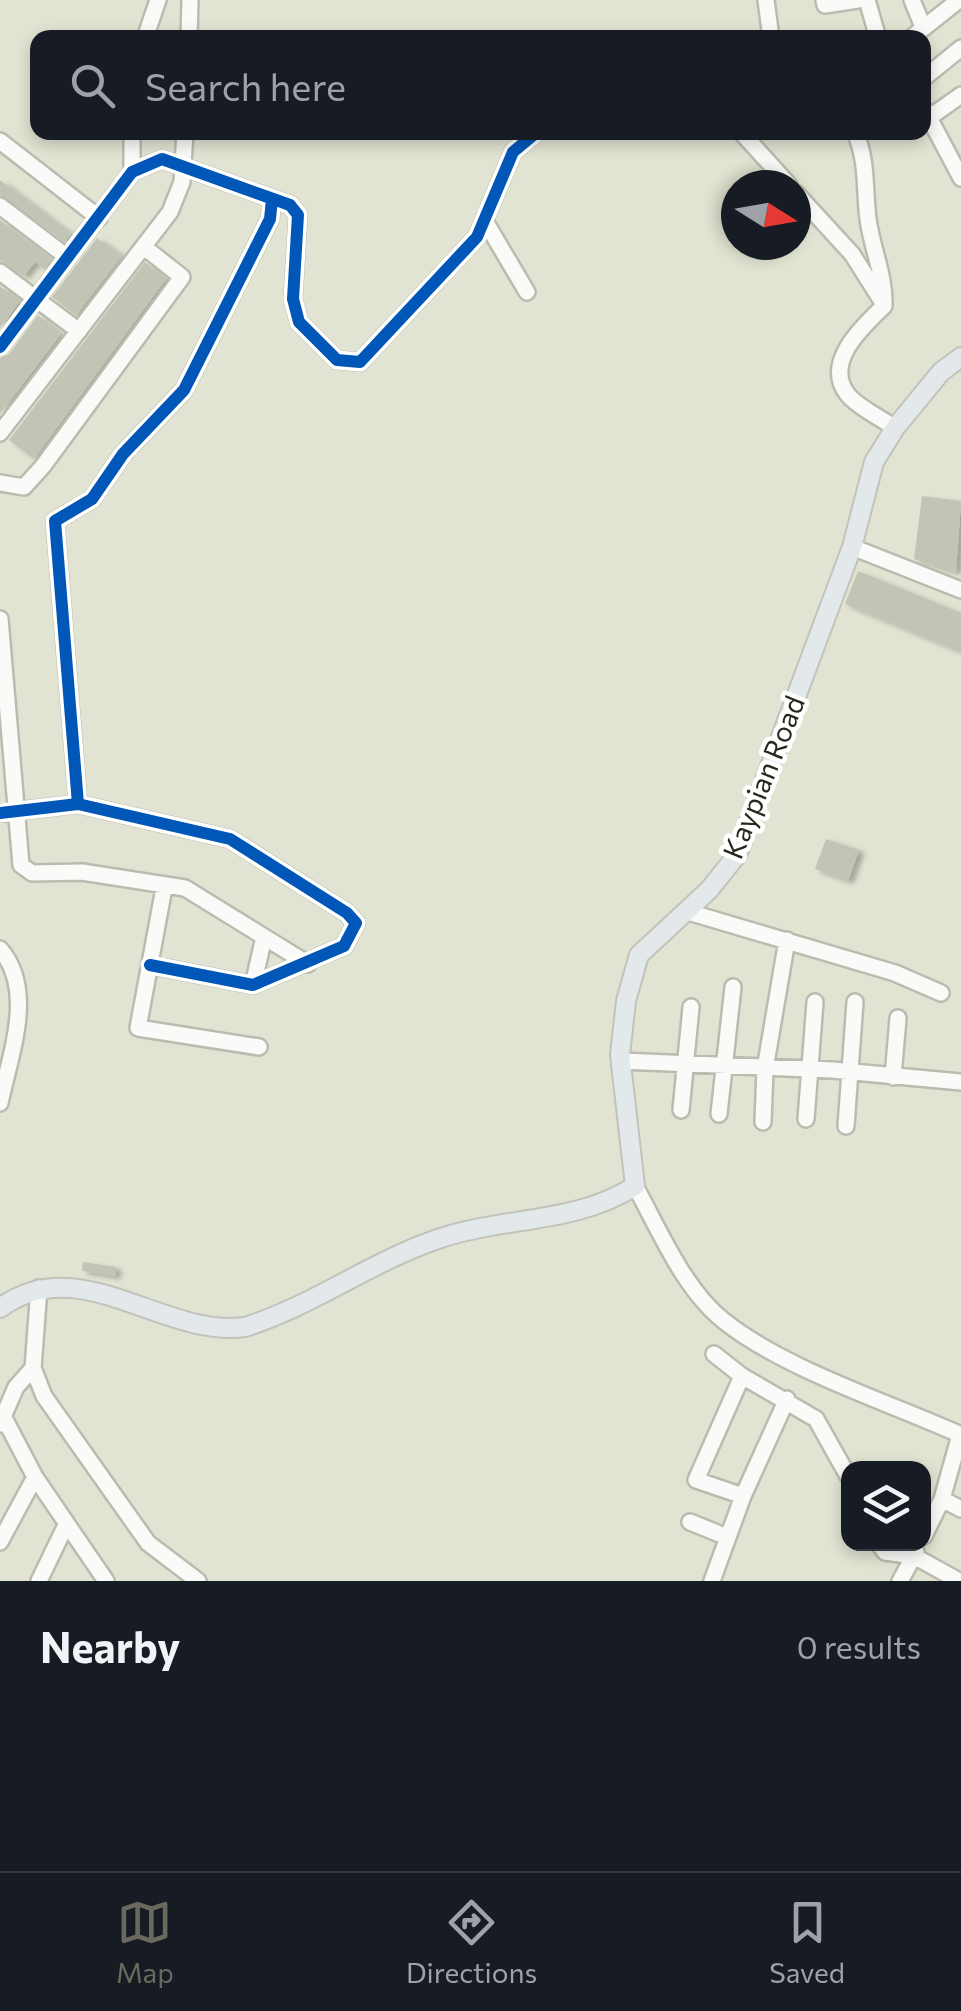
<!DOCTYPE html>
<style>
:root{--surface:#171b24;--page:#20242c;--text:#f1f3f6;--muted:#9ea1a6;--line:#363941;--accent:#696a5d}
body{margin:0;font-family:Commissioner,sans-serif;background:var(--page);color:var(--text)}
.controls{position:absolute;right:30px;bottom:30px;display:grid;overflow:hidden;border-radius:20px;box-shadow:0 5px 15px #0003}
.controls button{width:90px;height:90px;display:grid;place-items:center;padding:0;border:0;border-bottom:2px solid var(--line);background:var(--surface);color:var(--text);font:50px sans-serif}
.compass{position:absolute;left:721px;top:170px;width:90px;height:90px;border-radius:50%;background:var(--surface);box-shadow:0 5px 15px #0003;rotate:101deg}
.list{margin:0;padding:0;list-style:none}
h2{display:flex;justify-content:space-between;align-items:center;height:130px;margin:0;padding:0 40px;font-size:42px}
h2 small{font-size:32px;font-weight:400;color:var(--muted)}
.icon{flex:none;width:55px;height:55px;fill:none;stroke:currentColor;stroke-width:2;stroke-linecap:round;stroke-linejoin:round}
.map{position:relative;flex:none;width:961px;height:1581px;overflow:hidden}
.search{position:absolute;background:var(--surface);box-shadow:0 5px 15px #0003;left:30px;right:30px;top:30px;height:110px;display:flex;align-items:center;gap:25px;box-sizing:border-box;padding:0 35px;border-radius:20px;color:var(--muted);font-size:38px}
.sheet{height:290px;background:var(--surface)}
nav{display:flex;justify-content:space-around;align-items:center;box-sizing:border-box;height:140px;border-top:2px solid var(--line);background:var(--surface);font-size:28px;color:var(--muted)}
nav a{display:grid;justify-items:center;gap:5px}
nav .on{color:var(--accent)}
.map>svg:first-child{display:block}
.building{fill:#c2c4b6;filter:url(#shadow)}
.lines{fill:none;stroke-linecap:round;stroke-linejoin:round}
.minor-casing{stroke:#babcaf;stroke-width:20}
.major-casing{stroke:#c2c3ba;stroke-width:22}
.minor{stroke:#fafbf8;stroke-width:15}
.major{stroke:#e3e8eb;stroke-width:18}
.cycleway-casing{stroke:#fff;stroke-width:19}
.cycleway{stroke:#0057b8;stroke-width:12}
.labels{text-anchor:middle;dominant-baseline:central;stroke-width:9;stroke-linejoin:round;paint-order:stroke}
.street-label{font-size:28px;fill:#28291e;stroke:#fff}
</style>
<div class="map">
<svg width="961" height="1581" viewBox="0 0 961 1581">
<defs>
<filter id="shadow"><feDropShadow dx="5.5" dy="3" stdDeviation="2.5" flood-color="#0004"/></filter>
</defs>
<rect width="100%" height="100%" fill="#e1e4d2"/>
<path class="building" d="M 0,180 L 71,234 L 65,242 L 0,195 Z
M 0,220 L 52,260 L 45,269 L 35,262 L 24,276 L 0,261 Z
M 97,238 L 122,256 L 76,315 L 52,297 Z
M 145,262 L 166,279 L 34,459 L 9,440 Z
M 0,286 L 20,301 L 0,328 Z
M 38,315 L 61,334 L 0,414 L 0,358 L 9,354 Z
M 922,496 L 961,501 L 956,572 L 914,559 Z
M 858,571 L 961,613 L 961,652 L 845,604 Z
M 826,839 L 859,850 L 848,881 L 815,869 Z
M 83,1262 L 116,1267 L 115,1276 L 82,1271 Z"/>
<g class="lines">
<g class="minor-casing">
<path id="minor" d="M 766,0 L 771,38
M 824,0 L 825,5 L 858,0
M 867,0 L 878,38
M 912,0 L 923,27
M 145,38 L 158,0
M 189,38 L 190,0
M 911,38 L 959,0
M 924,78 L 961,48
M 924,108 L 961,178
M 930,117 L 961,95
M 741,132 L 789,185
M 855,132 C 868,162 864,188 868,219 C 872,249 885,275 884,306 C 863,326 822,363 848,395 C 859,408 881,418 895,428
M 0,141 L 99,218
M 132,172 L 132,132
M 796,193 L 852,254 L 883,303
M 0,206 L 67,257
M 485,221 L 527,292
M 0,272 L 79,331
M 0,347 L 132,172 L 162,159 L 290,205 L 298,215 L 293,299 L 299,322 L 337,360 L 360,362 L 477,237 L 513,152 L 537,132
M 0,433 L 170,212 L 182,182 L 185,132
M 0,483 L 24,487 L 43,466 L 182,277 L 144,247
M 852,547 L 961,590
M 0,619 L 21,865 L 32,873 L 82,872 L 185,888 L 308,964
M 78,804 L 230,839 L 347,913 L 356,923 L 344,946 L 253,985 L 150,965
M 0,813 L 78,804 L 55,521 L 92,499 L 123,454 L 184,390 L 270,219 L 272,199
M 164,888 L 138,1028 L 259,1047
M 685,911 L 895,973 L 941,993
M 0,949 C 36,990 10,1055 0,1103
M 253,985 L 264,937
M 621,1061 L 832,1070 L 961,1082
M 893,1077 L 898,1018
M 681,1110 L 691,1007
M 719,1114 L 733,987
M 806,1119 L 815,1002
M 763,1122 L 765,1069 L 787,940
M 846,1126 L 855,1002
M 635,1186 C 659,1229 684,1290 724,1321 C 784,1369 890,1403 961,1435
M 39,1288 L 33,1368 L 44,1396 L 148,1543 L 198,1581
M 714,1354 L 742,1376 L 816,1419 L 848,1476
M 742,1376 L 696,1480 L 743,1496
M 3,1416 L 35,1477
M 0,1424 L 16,1387 L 33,1368
M 942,1499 L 961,1509
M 690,1522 L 727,1537
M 924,1536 L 942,1499 L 960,1435
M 0,1542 L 35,1477 L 106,1581
M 879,1544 L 885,1552 L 914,1556 L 959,1581
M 39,1581 L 66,1525
M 712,1581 L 743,1496 L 787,1399
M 900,1581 L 916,1552"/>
</g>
<g class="major-casing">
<path id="major" d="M 0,1308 C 79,1249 162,1338 245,1327 C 312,1306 369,1263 435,1240 C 502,1216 574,1225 635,1186 L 620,1055 L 626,1001 L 639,955 L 709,890 L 737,855 L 852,547 L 874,462 L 895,428 L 941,372 L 961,357"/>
</g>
<use href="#minor" class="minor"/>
<use href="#major" class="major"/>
<g class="cycleway-casing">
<path id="cycleway" d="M 0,347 L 132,172 L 162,159 L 290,205 L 298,215 L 293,299 L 299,322 L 337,360 L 360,362 L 477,237 L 513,152 L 537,132
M 78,804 L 230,839 L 347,913 L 356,923 L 344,946 L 253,985 L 150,965
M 0,813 L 78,804 L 55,521 L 92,499 L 123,454 L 184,390 L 270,219 L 272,199"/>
</g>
<use href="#cycleway" class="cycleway"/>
</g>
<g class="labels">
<g class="street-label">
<text transform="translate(763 777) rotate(-68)">Kaypian Road</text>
</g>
</g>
</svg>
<div class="controls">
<button><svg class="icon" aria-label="layers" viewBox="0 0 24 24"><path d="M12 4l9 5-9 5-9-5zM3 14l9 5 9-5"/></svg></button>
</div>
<svg class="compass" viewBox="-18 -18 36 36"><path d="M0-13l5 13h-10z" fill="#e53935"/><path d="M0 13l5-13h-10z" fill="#9ea1a6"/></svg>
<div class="search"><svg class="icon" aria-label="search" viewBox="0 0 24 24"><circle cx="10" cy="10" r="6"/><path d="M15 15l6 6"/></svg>Search here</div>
</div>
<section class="sheet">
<h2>Nearby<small>0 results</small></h2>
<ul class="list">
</ul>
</section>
<nav>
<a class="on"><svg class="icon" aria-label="map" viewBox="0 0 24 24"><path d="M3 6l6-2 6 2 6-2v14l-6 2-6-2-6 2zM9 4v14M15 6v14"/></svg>Map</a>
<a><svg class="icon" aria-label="directions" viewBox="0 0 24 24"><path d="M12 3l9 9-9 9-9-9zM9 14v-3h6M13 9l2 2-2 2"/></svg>Directions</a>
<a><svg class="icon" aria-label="saved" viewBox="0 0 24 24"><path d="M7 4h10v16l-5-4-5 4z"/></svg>Saved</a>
</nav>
